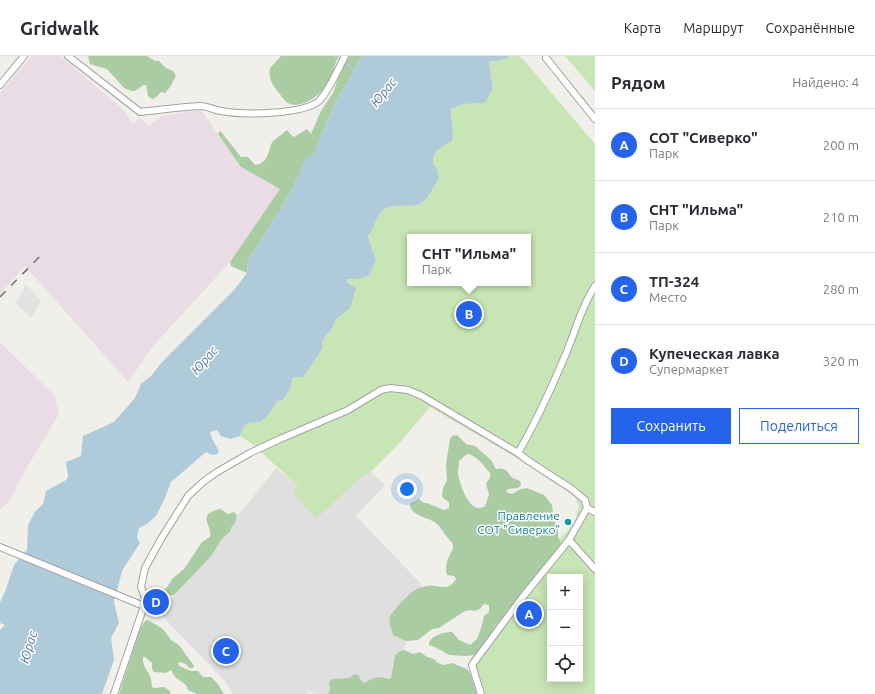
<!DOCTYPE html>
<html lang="ru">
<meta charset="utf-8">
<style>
:root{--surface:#fff;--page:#f2f2f3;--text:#2b2b33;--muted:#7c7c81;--line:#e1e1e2;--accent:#2563eb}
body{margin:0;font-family:Ubuntu,sans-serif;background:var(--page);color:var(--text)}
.controls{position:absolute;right:12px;bottom:12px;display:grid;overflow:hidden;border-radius:0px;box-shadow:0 2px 10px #0003}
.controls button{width:36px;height:36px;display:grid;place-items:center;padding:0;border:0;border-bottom:1px solid var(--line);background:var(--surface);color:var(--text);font:20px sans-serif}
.you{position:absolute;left:407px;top:433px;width:14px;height:14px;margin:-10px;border:3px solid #fff;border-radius:50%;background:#1a73e8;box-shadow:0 0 0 6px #1a73e833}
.badge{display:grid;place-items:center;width:26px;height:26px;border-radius:50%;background:var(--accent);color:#fff;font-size:13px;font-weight:700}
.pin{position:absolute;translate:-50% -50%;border:2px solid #fff;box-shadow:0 1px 4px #0006}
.popup{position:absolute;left:407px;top:178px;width:124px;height:52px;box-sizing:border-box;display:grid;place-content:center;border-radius:0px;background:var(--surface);filter:drop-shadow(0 1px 3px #0005);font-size:13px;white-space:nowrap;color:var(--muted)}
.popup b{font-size:15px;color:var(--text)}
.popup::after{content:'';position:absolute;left:50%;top:100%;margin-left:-8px;border:8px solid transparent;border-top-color:var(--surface)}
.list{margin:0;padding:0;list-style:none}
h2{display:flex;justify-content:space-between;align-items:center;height:52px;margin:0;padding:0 16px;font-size:17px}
h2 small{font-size:13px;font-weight:400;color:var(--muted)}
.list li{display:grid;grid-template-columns:26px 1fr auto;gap:12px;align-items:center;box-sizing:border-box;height:72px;padding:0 16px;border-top:1px solid var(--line)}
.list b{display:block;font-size:15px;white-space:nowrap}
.list p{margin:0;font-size:13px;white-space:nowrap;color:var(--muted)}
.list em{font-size:13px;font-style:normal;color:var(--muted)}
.actions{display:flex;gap:8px;padding:12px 16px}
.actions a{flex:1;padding:9px 0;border:1px solid var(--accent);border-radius:0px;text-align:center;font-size:14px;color:var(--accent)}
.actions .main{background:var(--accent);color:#fff}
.icon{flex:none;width:22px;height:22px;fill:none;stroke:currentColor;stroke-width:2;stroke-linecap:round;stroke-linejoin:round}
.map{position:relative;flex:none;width:595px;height:638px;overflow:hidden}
header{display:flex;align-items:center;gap:24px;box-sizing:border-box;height:56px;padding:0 20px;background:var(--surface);border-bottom:1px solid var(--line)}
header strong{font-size:19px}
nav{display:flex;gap:22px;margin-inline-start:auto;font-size:14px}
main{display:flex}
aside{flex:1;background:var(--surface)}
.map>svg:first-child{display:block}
.residential{fill:#dfdfdf}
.industrial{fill:#e9dce5}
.grass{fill:#c8e5b5;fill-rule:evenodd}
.forest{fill:#aacca3;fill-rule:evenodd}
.parking{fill:#e2e2e2}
.water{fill:#afcbd9}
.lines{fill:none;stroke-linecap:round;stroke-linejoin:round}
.stream{stroke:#afcbd9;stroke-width:1.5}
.street-casing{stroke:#a3a3a3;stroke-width:8}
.street{stroke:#fff;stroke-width:6}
.rail{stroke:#707070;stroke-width:1.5;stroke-dasharray:8 8;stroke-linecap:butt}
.culture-dot{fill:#0f9aa8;stroke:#fff;stroke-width:1.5}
.labels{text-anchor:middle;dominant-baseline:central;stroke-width:3;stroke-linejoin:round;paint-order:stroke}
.culture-label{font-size:12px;fill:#0d838f;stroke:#fff;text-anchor:end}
.water-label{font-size:13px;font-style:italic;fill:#5777a9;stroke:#fff}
</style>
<header>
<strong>Gridwalk</strong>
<nav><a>Карта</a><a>Маршрут</a><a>Сохранённые</a></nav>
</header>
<main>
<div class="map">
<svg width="595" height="638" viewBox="0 0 595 638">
<rect width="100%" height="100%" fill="#f1efe9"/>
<path class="residential" d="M 276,412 L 298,430 L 360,422 L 371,416 L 385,429 L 356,460 L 423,530 L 411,536 L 408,541 L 398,549 L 391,558 L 397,580 L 406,585 L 404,594 L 400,595 L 395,599 L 392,610 L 392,620 L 389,623 L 379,621 L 370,623 L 364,627 L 349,622 L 332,623 L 329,626 L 330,633 L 328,638 L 317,638 L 308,636 L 307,638 L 233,638 L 225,625 L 160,558 L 184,528 L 205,504 L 212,499 L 222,483 L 229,478 L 237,461 Z"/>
<path class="industrial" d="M 32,0 L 60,0 L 124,54 L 133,68 L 139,62 L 149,70 L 161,60 L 201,54 L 241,111 L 280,133 L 230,206 L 155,288 L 128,326 L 25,210 L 0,238 L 0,37 Z
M 0,286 L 54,339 L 59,358 L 23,418 L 10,444 L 0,454 Z"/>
<path class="grass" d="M 509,0 L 518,0 L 523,3 L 595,88 L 595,638 L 480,638 L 470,603 L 481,595 L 492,578 L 495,569 L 505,562 L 520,539 L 553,499 C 558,495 562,490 559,484 L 575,466 L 579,450 L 575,441 L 515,401 L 430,351 L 396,391 L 371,416 L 360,422 L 316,463 L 293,437 L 298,430 L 251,387 L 240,380 L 244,370 L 248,367 L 261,366 L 270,357 L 277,345 L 283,344 L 290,333 L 293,321 L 303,321 L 314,306 L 322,293 L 322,285 L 333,271 L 335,264 L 350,252 L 352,228 L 347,226 L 346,223 L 359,223 L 369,220 L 376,205 L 368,180 C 370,177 372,175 373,172 C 376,166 377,160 382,155 C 393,144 412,155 423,146 C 429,141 434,130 439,123 L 437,112 L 433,108 C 433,93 441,92 452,85 C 455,73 450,64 451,53 L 464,48 L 485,47 L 493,32 L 489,6 L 506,3 ZM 410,181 L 528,181 L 528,227 L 410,227 ZM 550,521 L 580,521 L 580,623 L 550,623 Z
M 565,0 L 595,0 L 595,35 Z"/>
<path class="forest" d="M 88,0 L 147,0 L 155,5 L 159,5 L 166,12 L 173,15 L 176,20 L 170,31 L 165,37 L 161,36 L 155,42 L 152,43 L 148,40 L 146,29 L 143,29 L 135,35 L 132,35 L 124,32 L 107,13 L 90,8 Z
M 281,0 L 339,0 C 334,8 334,16 330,23 C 324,36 306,52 290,48 C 285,46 282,41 279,37 C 273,29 268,24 270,12 Z
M 346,0 L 362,0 L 335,48 L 319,84 L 315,97 L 306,103 L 289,139 L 248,204 L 247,217 L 233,211 L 231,210 L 230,206 L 280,133 L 241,111 L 218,78 L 220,75 L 222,77 L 241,101 L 248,101 L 255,109 C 268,107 268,97 272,86 C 275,84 284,76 287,74 L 292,80 L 294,81 L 307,73 L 311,78 L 321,55 L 333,37 Z
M 457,379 L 466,388 L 475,390 L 491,404 L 496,413 C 504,411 508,415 511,421 L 520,425 L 521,429 L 518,432 L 508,433 L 506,436 L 512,438 L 521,433 L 527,432 L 544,439 L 552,449 L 554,465 L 558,470 L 558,481 L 561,487 L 558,495 L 553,499 L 520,539 L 505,562 L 495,569 L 492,578 L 476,599 L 466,600 L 449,599 L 435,591 L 429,589 C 429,580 443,576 452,576 L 459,584 L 470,589 L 477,583 L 482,569 L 484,560 L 489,556 L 489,549 L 484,548 C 476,559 474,552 465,555 L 439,572 L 432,573 L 418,584 L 406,585 L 393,579 C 392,574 388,567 390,561 C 391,556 408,539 412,536 C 415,533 422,531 426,530 C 438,527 447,538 456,523 L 454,520 L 447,519 C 444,508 448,502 453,493 C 454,487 451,486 448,482 C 444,478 441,471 436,467 C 428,461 410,460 410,448 L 419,443 L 424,447 L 427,447 L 444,454 L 449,452 L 449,446 L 444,443 L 442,440 L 443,432 L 447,424 L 446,408 L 450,383 L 452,380 ZM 467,398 C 477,399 484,410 490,417 L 490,422 L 486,427 L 489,439 L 485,450 C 470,460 460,429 458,418 C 458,414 459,409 459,405 Z
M 220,453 L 228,458 L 234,456 L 237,459 L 235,467 L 232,470 L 230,476 L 222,483 L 212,499 L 174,539 L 165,539 L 163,535 L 168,530 L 172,523 L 184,513 L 202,486 L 210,481 C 213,469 195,459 220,453 Z
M 148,564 L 163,573 L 171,584 L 179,589 L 194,610 L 193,612 L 189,612 L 186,608 L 180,606 L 178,607 L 179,610 L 191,615 L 198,615 L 203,621 L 211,621 L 217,627 L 224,638 L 197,638 L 188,634 L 186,629 L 175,621 L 171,614 L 166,617 L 154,616 L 152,613 L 152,607 L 145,601 L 143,601 C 142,609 147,614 150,620 C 151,623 152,628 152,631 L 155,632 L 164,631 L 170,635 L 170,638 L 119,638 L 140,573 L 145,565 Z
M 404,594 L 413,598 L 420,596 L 427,601 L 434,603 L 438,607 L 444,609 L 452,607 L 467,613 L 470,617 L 477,638 L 328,638 L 330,633 L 329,626 L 332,623 L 349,622 L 355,618 L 358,619 L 362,626 L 364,627 C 373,621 379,620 389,623 L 391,622 L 395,599 L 400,595 Z"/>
<path class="parking" d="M 26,228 L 41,245 L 31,262 L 16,247 Z"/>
<path class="water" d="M 362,0 L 509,0 L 506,3 L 489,6 L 493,32 L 485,47 L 464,48 L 451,53 C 450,64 455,73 452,85 C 441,92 433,93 433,108 L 437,112 L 439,123 C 434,130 429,141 423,146 C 412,155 393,144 382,155 C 377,160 376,166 373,172 C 372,175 370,177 368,180 L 376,205 L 369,220 L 359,223 L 347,223 L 347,226 L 356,232 L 350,252 L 335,264 L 333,271 L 322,285 L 322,293 L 314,306 L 303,321 L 293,321 L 290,333 L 283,344 L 277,345 L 270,357 L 261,366 L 248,367 L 244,370 L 240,380 L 231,383 L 221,380 L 217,374 L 210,376 C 212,385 216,388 219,396 L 217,398 L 212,399 L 206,396 L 171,426 L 164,444 L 156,460 L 147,468 L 139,472 L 137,482 L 140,487 L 122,515 L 119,527 L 114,546 L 119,567 L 111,582 L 114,604 L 102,638 L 0,638 L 0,574 L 5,569 L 0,567 L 0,546 L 5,536 L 14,509 L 27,494 L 28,469 L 35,456 L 43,448 L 46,435 L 66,424 L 68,421 L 66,406 L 81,400 L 83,380 L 114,366 L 135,342 L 141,328 L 151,320 L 162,306 L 234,234 L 247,217 L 248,204 L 289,139 L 306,102 L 315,97 L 319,84 L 335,48 Z"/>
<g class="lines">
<path class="stream" d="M 334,0 L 339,2
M 346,7 L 354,12"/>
<g class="street-casing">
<path id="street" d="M 68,0 L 140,56 C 160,54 180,51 200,50 C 207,50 214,54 221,55 C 242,59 302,59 319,45 C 329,35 338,13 345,0
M 546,2 L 595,63
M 0,29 L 24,0
M 587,452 L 595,456
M 569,484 L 595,513
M 0,491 L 144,550
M 114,638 L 144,550 L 146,544 L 141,531 L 145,512 L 161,483 L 188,440 L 203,426 L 217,416 L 250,397 L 280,383 L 348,354 L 381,334 L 390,332 L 408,334 L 422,340 L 518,397 C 536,366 551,333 565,300 C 575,277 581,251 595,230
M 481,638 L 472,609 L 521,543 L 569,484 L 587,452 L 585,444 L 572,433 L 530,406 L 518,397"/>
</g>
<use href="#street" class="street"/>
<path class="rail" d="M 0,241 L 43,197"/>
</g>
<circle class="culture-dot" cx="568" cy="466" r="4"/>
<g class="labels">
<g class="culture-label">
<text x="560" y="459">Правление<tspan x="560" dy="14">СОТ "Сиверко"</tspan></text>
</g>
<g class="water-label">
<text transform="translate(383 36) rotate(-51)">Юрас</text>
<text transform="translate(204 304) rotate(-49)">Юрас</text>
<text transform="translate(28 591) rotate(-74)">Юрас</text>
</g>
</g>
</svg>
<div class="controls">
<button>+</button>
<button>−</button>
<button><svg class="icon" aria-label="locate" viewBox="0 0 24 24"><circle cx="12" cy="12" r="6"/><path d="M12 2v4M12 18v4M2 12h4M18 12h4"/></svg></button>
</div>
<div class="you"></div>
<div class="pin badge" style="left:529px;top:558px">A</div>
<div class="pin badge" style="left:469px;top:258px">B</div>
<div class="popup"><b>СНТ &quot;Ильма&quot;</b>Парк</div>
<div class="pin badge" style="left:226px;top:595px">C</div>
<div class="pin badge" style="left:156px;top:546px">D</div>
</div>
<aside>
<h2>Рядом<small>Найдено: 4</small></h2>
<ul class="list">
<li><span class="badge">A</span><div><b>СОТ &quot;Сиверко&quot;</b><p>Парк</p></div><em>200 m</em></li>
<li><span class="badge">B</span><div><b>СНТ &quot;Ильма&quot;</b><p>Парк</p></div><em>210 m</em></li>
<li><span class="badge">C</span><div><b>ТП-324</b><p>Место</p></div><em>280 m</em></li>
<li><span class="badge">D</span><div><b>Купеческая лавка</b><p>Супермаркет</p></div><em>320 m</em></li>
</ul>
<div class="actions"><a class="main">Сохранить</a><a>Поделиться</a></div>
</aside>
</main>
